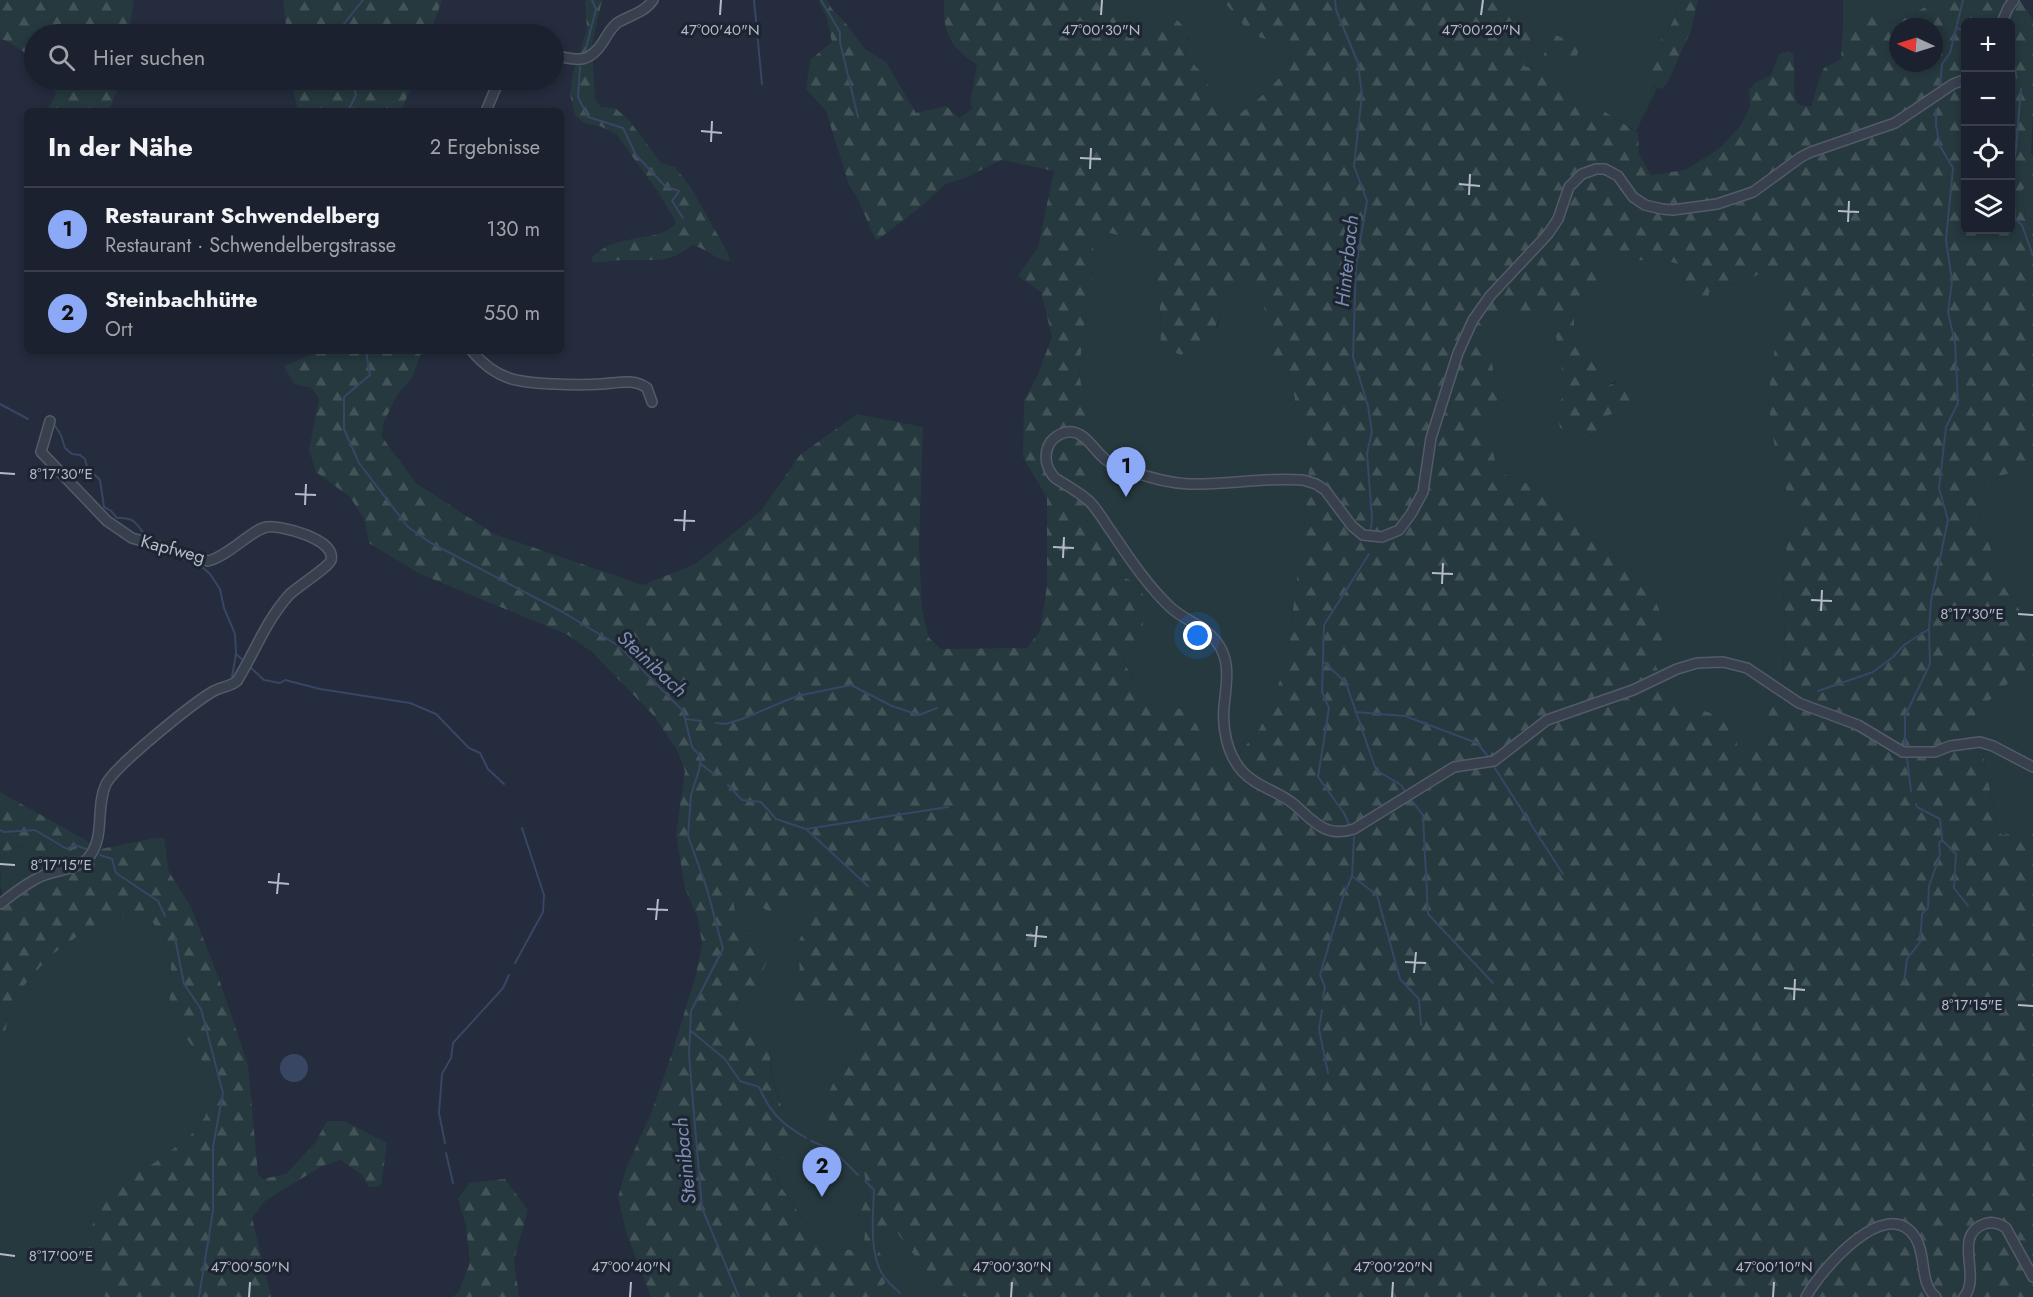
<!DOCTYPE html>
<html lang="de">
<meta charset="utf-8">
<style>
:root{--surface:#1b212e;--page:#242936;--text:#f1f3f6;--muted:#a0a3aa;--line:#393e4a;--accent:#8ba9f6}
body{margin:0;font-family:Jost,sans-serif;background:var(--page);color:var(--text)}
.controls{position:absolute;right:18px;top:18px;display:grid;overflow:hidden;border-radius:9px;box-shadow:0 3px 9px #0003}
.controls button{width:54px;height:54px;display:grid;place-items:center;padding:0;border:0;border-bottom:2px solid var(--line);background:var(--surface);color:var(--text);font:30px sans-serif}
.compass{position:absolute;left:1889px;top:18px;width:54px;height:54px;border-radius:50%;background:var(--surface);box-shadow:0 3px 9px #0003;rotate:274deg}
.you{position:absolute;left:1198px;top:636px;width:21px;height:21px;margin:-15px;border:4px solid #fff;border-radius:50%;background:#1a73e8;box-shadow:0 0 0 9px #1a73e833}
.badge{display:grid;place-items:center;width:39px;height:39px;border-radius:50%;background:var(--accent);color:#111;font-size:20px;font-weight:700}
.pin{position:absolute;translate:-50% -50px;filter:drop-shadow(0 2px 3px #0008)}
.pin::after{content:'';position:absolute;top:32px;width:21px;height:18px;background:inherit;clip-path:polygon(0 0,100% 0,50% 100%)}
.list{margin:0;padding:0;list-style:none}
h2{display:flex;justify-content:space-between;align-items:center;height:78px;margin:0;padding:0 24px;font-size:26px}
h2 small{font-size:20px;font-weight:400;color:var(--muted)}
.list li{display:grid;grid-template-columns:39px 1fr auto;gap:18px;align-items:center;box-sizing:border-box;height:84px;padding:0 24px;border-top:2px solid var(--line)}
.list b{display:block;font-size:22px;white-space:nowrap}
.list p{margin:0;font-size:20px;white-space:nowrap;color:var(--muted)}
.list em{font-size:20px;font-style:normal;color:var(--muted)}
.icon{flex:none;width:33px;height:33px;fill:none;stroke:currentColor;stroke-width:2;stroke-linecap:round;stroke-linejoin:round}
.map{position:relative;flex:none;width:2033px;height:1297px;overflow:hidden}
.search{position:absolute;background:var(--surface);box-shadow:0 3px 9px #0003;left:24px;top:24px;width:540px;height:66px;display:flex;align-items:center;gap:15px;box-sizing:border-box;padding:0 21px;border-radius:33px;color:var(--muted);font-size:22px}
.panel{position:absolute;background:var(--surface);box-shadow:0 3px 9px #0003;left:24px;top:108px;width:540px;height:246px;border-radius:9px}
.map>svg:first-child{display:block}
.green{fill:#26393e}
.forest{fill:url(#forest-firs);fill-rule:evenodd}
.water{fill:#384664}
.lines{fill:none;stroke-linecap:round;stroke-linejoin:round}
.stream{stroke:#384664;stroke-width:2}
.minor-casing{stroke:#535a68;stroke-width:12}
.minor{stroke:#383f4d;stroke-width:9}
.ticks{fill:none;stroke:#b4bac8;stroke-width:2}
.labels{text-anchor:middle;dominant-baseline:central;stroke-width:6;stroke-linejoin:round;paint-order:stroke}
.street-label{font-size:18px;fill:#b4bac8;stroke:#1d2432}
.water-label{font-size:20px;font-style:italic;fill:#7c8db0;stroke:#1d2432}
.ticks-label{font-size:15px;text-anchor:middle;fill:#b4bac8;stroke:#1d2432;stroke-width:6;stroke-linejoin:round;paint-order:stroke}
</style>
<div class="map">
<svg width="2033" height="1297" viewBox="0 0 2033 1297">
<defs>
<pattern id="forest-firs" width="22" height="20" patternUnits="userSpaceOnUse" patternTransform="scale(1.5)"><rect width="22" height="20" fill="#26393e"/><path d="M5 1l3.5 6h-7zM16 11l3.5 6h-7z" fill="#435458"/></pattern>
</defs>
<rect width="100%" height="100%" fill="#242c3d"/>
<path class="green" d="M 1102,0 L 1219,0 L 1226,4 L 1251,34 L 1281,45 L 1293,53 C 1288,76 1255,103 1236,117 L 1221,113 L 1203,74 L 1184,54 L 1189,36 L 1156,38 L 1142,30 L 1123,13 L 1104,7 Z
M 1517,0 L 1682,0 L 1672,23 L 1657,47 L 1653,86 L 1657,89 L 1636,131 L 1548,76 L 1560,58 L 1578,45 L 1539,70 L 1524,66 L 1534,31 L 1517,4 Z
M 1843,0 L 1938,0 L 1894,24 L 1868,16 L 1843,27 Z
M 2033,181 L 2033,230 L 2025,217 L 2022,190 Z
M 1103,231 C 1118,233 1132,244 1147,240 C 1155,276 1164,310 1160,346 L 1218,327 L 1224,289 L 1250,279 L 1259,286 L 1271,334 L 1268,356 L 1286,365 L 1293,387 L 1297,414 L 1310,454 L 1304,528 L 1285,668 L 1260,728 L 1229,766 L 1210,751 L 1189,710 L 1144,704 L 1123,658 L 1136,583 L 1121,576 L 1108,538 L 1087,523 L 1090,504 L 1079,374 L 1083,334 L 1095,264 L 1093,247 L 1095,238 Z
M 1605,253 L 1635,260 L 1666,261 L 1680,264 L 1686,284 L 1706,307 L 1711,286 L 1739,284 L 1765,271 L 1777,277 L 1779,318 L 1768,399 L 1785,487 L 1793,503 L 1795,516 L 1787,541 L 1783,586 L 1785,620 L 1783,681 L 1758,738 L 1738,750 L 1711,713 L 1675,703 L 1649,655 L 1669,632 L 1655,600 L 1649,578 L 1620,562 L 1588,535 L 1555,495 L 1498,472 L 1486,423 L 1499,398 L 1485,329 L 1511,313 L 1538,316 L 1553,320 L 1566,392 L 1556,408 L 1582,431 L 1595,439 L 1605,435 L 1600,425 L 1603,418 L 1614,413 L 1616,381 L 1603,387 L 1590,348 L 1574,333 L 1574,299 L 1598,285 L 1590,256 Z
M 2018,470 L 2033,470 L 2033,630 L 2004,587 L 1978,512 L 1979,489 L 1989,480 Z
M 2033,665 L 2033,765 L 1980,740 L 1975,715 L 2002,688 Z
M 1981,744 L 2033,770 L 2033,830 L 2002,835 L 1998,830 Z
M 89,842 L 94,844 L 88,853 L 80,861 L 3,897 L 0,884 L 2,859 L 7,851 L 16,846 L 32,847 L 49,858 L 67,859 L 72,850 L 88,845 Z
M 743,897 C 775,911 769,922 803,899 L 816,903 C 805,931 801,961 800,990 L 816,997 L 858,1042 L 855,1056 L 837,1076 L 834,1137 L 862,1161 L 868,1196 L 858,1217 L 865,1232 L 863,1251 L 840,1249 L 826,1253 L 777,1180 L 771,1166 L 793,1150 L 799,1137 C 779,1106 770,1083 770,1045 L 752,1023 L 737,1012 L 736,1002 L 755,986 L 752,931 L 738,930 L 733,899 Z
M 145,912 L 165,939 L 171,964 L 169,1013 L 214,1078 L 205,1117 L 189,1137 L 154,1163 L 80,1257 L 101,1281 L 105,1297 L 0,1297 L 0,1053 L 13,998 L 50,956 L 92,926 Z
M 896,1231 L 941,1291 L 967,1297 L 876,1297 L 878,1290 L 891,1277 L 878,1249 L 881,1233 Z"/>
<path class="forest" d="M 0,0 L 134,0 L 129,34 L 34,34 L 34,59 L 7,41 L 0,39 Z
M 283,0 L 442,0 L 430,34 L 287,34 Z
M 585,0 L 602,0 L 592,45 L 595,99 L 601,107 L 615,108 L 628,119 L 661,163 L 675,167 L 691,188 L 728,253 L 730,261 C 715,260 706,248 692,245 C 668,265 654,259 626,260 C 615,260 604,262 593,263 L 591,258 C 610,239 634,240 658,234 C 664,233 670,228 675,225 L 675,220 L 658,192 L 617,135 L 600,126 L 585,124 L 575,115 L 570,94 L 573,72 L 587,29 Z
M 818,0 L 827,0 L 832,9 L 844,21 L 865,49 L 886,62 L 916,113 L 946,106 L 959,118 L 973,108 L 970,103 L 977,65 C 949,45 943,35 944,0 L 1102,0 L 1104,7 L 1123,13 L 1142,30 L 1156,38 L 1160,29 L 1175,18 C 1190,32 1190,34 1184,54 L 1203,74 L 1221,113 L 1235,117 C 1255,103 1288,76 1293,53 L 1281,45 L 1251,34 L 1226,4 L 1219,0 L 1517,0 L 1517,4 L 1534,31 L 1524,66 L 1539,70 L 1551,33 L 1579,45 L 1577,58 L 1560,58 L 1549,76 L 1638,133 L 1639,154 L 1651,175 L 1685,170 L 1720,148 L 1741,125 L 1750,107 L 1749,90 L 1755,83 L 1771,75 L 1779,54 L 1789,51 L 1793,54 C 1797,71 1791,87 1797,104 L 1811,107 L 1819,79 L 1824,68 L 1841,59 L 1843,27 L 1868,16 L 1894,24 L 1938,0 L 2020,0 L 2033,20 L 2033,113 L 2031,153 L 2033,155 L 2033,181 L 2022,190 L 2025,217 L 2033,230 L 2033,470 C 2013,471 1994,475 1979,489 L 1978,512 L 2004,587 L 2033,630 L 2033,665 L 2002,688 L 1975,715 L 1998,830 L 2002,835 L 2033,830 L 2033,1297 L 967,1297 L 941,1291 L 896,1231 L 881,1234 L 878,1249 L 891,1277 L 878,1290 L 876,1297 L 651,1297 L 627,1235 L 618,1198 L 626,1169 L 652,1111 L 673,1050 L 696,975 L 702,943 L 698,918 L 685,888 L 676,834 L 685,771 L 677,750 L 654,716 L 592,652 L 568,635 L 418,573 L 369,543 L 364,519 L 350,497 L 316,472 L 309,450 L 319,399 L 312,388 L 294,384 L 284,366 L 320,351 L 422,351 L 412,378 L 397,395 L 383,424 L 382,437 L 416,483 L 494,534 L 643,585 L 695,564 L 761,511 L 800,455 L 857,414 L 923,427 L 919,547 L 922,610 L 929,638 L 941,649 L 1027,648 L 1040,631 L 1047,586 L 1047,498 L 1023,457 L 1024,400 L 1037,377 L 1052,337 L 1041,292 L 1018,276 L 1038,247 L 1054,171 L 1001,160 L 965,178 L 946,184 L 918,209 L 876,241 L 857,197 L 849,185 L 826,111 L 806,89 L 810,60 L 832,42 L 826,15 ZM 1966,22 L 2010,22 L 2010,230 L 1966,230 ZM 1898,27 L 1934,27 L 1934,63 L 1898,63 ZM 1103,232 C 1118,233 1132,243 1147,241 C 1155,276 1164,310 1160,346 L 1181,355 C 1217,334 1219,330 1224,289 L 1250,279 L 1259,287 L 1271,334 L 1268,356 L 1286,365 L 1293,387 L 1297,414 L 1310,454 L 1304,528 L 1285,668 L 1260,728 L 1229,766 L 1210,751 L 1189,710 L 1144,704 L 1123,659 L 1143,650 L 1143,594 L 1136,583 L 1121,576 L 1108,538 L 1087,523 L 1090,504 L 1092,447 L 1088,416 L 1079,374 L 1083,334 L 1095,264 L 1093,247 L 1095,238 ZM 1605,253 L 1635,260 L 1666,261 L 1679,264 L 1686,284 L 1706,307 L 1711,286 L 1739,284 L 1765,271 L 1777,277 L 1779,318 L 1768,399 L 1775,449 L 1785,487 L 1793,503 L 1795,516 L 1787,541 L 1783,586 L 1785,620 L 1783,681 L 1758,738 L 1738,749 L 1733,724 L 1711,713 L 1675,703 L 1650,655 L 1669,632 L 1655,600 L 1649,578 L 1620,562 L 1588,535 L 1555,495 L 1498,472 L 1486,423 L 1499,398 L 1485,329 L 1511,313 L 1538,316 L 1553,320 L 1566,392 L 1556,408 L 1560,428 L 1582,431 L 1596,439 L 1603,440 L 1605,435 L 1600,425 L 1603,418 L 1614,413 L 1625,419 L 1629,408 L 1630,392 L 1621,381 L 1603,387 L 1590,348 L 1574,333 L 1574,299 L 1598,285 L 1605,268 L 1590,256 ZM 743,897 C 776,912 768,922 803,899 L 816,903 L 799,941 L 800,990 L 785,1005 L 786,1012 L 816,997 L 858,1042 L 855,1056 L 837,1076 L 824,1102 L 834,1138 L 862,1161 L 868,1196 L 858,1217 L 865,1232 L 863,1251 L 840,1249 L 826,1253 L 777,1181 L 772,1166 L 793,1150 L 799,1137 C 779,1106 769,1083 770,1045 L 752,1023 L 737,1012 L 736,1002 L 755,986 L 769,957 C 761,936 761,932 738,929 L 733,899 Z
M 1682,0 L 1698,0 L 1691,30 L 1667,84 L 1661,89 C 1644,87 1651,59 1656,47 C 1661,39 1668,31 1672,23 C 1676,15 1679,7 1682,0 Z
M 48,80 L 120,80 L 117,91 L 108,111 L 47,111 L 56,94 Z
M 291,80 L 414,80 L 401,111 L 298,111 Z
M 0,792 L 89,842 L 88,845 L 72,850 L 67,859 L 61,863 C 44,859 34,843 16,846 L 5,854 L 0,873 Z
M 155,838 L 164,838 L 169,872 L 191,907 L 219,979 L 248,1065 L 258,1174 L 263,1179 L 286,1174 L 315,1143 L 327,1121 L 344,1121 L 387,1143 L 381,1186 L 369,1187 L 362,1175 L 341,1160 L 322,1166 L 265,1201 L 252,1218 L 271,1297 L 105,1297 L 101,1281 L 80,1257 L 81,1247 L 112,1187 L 154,1163 L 189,1137 L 205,1117 L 214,1078 L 169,1013 L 171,964 L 165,939 L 145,912 L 92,926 L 50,956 L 13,998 L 0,1053 L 0,906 L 45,877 L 77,868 L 96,850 Z
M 505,1179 L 528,1210 L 514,1260 L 519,1297 L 452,1297 L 458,1293 L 470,1263 L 466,1226 L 458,1199 L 469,1183 Z"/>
<path class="water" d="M280 1068a14 14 0 1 1 28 0a14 14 0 1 1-28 0Z"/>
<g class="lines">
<path class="stream" d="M 754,0 L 762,84
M 821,0 L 840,32 L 840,42 L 858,117
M 1335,0 L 1336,10 L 1358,63 L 1362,95 L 1354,166 L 1367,201 L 1356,266 L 1353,357 L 1368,406 L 1372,432 L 1367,453 L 1372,518 L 1371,529
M 1957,28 L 1966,32
M 344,34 L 343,25 L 363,0
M 585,52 L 596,9 L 592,0
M 2010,59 L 2013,61 L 2017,78
M 580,67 L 578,97 L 588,117 L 623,128 L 636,155 L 665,186 L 679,191 L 672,201 L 683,218
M 1940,87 L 1942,64 L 1950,53 L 1963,0
M 2021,89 L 2016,149 L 2012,171 L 2015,219 L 2022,225 L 2033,256
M 348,111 L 356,95 L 352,80
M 366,351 L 370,375 L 344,397 L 344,429 L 359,463 L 408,527 L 431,543 L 561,611 L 619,646 L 683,711 L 692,747 L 701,757 L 699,770 L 691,795 L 688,836 L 707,889 L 723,949 L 691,1011 L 689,1055 L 702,1208 L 739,1297
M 0,404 L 28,419
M 55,426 L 61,435 L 65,448 L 72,454 L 80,455 L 85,459 L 87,467 L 100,480 L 104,507 L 111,511 L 117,518 C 136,517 136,524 148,539
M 156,550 L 200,565 L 210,574 L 220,589 L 224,608 L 235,634 L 236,654 L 232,677
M 236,654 L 245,662
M 1324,662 L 1346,683 L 1376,770 L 1401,785 L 1404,790
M 249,666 L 264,680 L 280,683 L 285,680 L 320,689 L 410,703 L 436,714 L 469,748 L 480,753 L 488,769 L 504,784
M 1818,691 L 1873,672 L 1893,657 L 1904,645 L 1929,629
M 1355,712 L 1405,716 L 1477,743 L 1487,755
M 686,719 L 701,721
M 716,723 L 726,724 L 742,719 L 797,696 L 851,685 L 892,706 L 919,715 L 937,708
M 1905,744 L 1905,716 L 1930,664 L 1929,629 L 1931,601 L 1948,520 L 1939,488 L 1946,427 L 1958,403 L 1955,343 L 1948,312 L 1952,281 L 1946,240 L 1953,168 L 1940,146 L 1936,126 L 1936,110
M 1907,759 L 1911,791
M 701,764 L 715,775
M 1494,767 L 1563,874
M 728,785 L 742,800 L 761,802 L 776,819 L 806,829 L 868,886
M 1413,802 L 1423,815 L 1428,914 L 1493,983
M 1349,824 L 1344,813 L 1318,777 L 1329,708 L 1322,692 L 1324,625 L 1369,554
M 806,829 L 948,807
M 0,830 L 4,832 L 35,830 L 67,849 L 75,845 L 86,849
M 1942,840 L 1956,854 L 1954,888 L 1968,906
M 100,855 L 112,859 L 116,873 L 158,901 L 165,916
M 1352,876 L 1377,895 L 1400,979 L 1419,999 L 1421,1025
M 175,938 L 184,984 L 201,1009 L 223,1093 L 213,1147 L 213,1211 L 199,1297
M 515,963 L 543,912 L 544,895 L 522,828
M 1904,981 L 1907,959 L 1920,942 L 1922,914 L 1928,908 L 1929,886 L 1940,855 L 1939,843 L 1942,840 L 1940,819 L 1917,807 L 1916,804
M 1323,997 L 1325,987 L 1320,975 L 1343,897 L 1352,876 L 1354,837
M 1322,1010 L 1319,1029 L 1328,1073
M 691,1031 L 725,1059 L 740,1081 L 759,1087 C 771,1114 781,1123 806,1138
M 811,1141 L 833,1150 L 858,1175
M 445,1143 L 439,1113 L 442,1074 L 451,1058 L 453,1043 L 503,988 L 509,975
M 446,1153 L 453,1183
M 865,1181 L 874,1190 C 873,1214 869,1255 883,1275 C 887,1282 894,1287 900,1293"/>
<g class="minor-casing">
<path id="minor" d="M 2002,22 L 2008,8 L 2014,0
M 554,55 C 577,60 588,65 603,42 C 607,35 611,28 617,23 C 630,15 644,13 653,0
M 1966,79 L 1953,84 L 1895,123 L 1811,152 L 1801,157 L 1753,192 L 1717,204 L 1673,210 L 1662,209 L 1645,205 L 1633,197 L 1618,176 L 1605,169 L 1596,169 L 1582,174 L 1569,187 L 1558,219 L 1548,234 L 1490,296 L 1473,320 L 1458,353 L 1431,438 L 1423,492 L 1411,514 L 1399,530 L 1382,537 L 1363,535 L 1352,526 L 1325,490 L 1316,484 L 1303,480 C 1265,477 1227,485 1189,484 C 1169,483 1150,478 1131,471 C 1122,468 1114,466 1106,460 C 1094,451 1084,429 1067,432 C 1044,437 1040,462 1055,478 C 1066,485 1079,492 1089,501 C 1098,510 1105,523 1113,534 C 1130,559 1147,585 1169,606 C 1183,620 1204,625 1216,641 C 1232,661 1226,684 1224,707 C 1222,728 1227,754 1242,771 C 1256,787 1279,791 1295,805 C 1314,822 1326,838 1354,829 L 1454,767 L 1494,761 L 1547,720 L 1633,690 L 1677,669 L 1697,663 L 1723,662 L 1747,668 L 1799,703 L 1858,725 L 1903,752 L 1935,752 L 1950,746 L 1980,742 L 1993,746 L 2033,767
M 486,111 L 499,80
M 472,351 C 496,380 519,383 555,384 C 571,385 586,385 602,384 C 617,383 634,378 647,388 L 652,402
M 0,904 C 13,894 26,883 42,876 C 55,870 78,870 88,858 C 106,838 95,807 106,784 C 116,765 192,704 212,692 C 220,687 230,687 237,681 C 255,652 265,622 289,595 C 297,587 329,567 331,560 C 336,539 281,525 267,527 C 252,529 229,556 208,561 L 132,538 L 107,521 L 41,452 L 50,421
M 1806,1297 C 1820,1271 1886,1193 1915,1237 C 1927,1255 1919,1284 1936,1297
M 1964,1297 C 1982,1276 1952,1236 1984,1224 C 1992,1221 1999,1223 2006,1228 L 2033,1277"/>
</g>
<use href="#minor" class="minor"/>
</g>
<path class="ticks" d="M 720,15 L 721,0M 1101,15 L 1102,0M 1481,15 L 1483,0M 701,131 L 722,133M 711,142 L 712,121M 1080,158 L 1101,159M 1090,169 L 1091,148M 1459,184 L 1480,186M 1469,195 L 1470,174M 1838,211 L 1859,212M 1848,222 L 1849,201M 0,473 L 15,474M 295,494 L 316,495M 305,505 L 306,484M 674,520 L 695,521M 684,531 L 685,510M 1053,547 L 1074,548M 1063,558 L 1064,537M 1432,573 L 1453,574M 1442,584 L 1443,563M 1811,600 L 1832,601M 1821,611 L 1822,590M 2018,614 L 2033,615M 0,864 L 15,865M 268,882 L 289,884M 277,894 L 279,873M 647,909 L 668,910M 656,920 L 658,899M 1026,935 L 1047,937M 1035,947 L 1037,926M 1405,962 L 1426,963M 1414,973 L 1416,952M 1784,988 L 1805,990M 1794,1000 L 1795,979M 2018,1005 L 2033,1006M 0,1254 L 15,1256M 249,1297 L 250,1282M 630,1297 L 631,1282M 1011,1297 L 1012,1282M 1392,1297 L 1393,1282M 1773,1297 L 1774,1282"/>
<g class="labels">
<g class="street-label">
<text transform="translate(173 549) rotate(15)">Kapfweg</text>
</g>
<g class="water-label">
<text transform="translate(1347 261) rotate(-84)">Hinterbach</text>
<text transform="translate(652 664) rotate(43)">Steinibach</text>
<text transform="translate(685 1161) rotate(-96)">Steinibach</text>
</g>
</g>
<g class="ticks-label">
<text x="720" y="35">47°00'40"N</text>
<text x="1101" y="35">47°00'30"N</text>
<text x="1481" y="35">47°00'20"N</text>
<text x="61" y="479">8°17'30"E</text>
<text x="1972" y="619">8°17'30"E</text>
<text x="61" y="870">8°17'15"E</text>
<text x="1972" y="1010">8°17'15"E</text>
<text x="61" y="1261">8°17'00"E</text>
<text x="250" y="1272">47°00'50"N</text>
<text x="631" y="1272">47°00'40"N</text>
<text x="1012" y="1272">47°00'30"N</text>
<text x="1393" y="1272">47°00'20"N</text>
<text x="1774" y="1272">47°00'10"N</text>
</g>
</svg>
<div class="controls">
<button>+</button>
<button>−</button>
<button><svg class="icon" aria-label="locate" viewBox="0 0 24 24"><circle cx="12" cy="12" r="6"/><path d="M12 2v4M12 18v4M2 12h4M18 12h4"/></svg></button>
<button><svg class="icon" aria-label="layers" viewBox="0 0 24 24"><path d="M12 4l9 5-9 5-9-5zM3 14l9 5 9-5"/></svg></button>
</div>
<svg class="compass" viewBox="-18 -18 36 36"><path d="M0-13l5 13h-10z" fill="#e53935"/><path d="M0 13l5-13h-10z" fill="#a0a3aa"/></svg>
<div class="you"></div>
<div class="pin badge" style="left:1126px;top:497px">1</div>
<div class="pin badge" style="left:822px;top:1197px">2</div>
<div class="search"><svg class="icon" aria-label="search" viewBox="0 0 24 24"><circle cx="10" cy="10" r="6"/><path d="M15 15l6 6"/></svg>Hier suchen</div>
<section class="panel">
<h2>In der Nähe<small>2 Ergebnisse</small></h2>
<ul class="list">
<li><span class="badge">1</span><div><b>Restaurant Schwendelberg</b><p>Restaurant · Schwendelbergstrasse</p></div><em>130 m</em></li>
<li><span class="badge">2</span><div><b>Steinbachhütte</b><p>Ort</p></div><em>550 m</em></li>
</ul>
</section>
</div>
